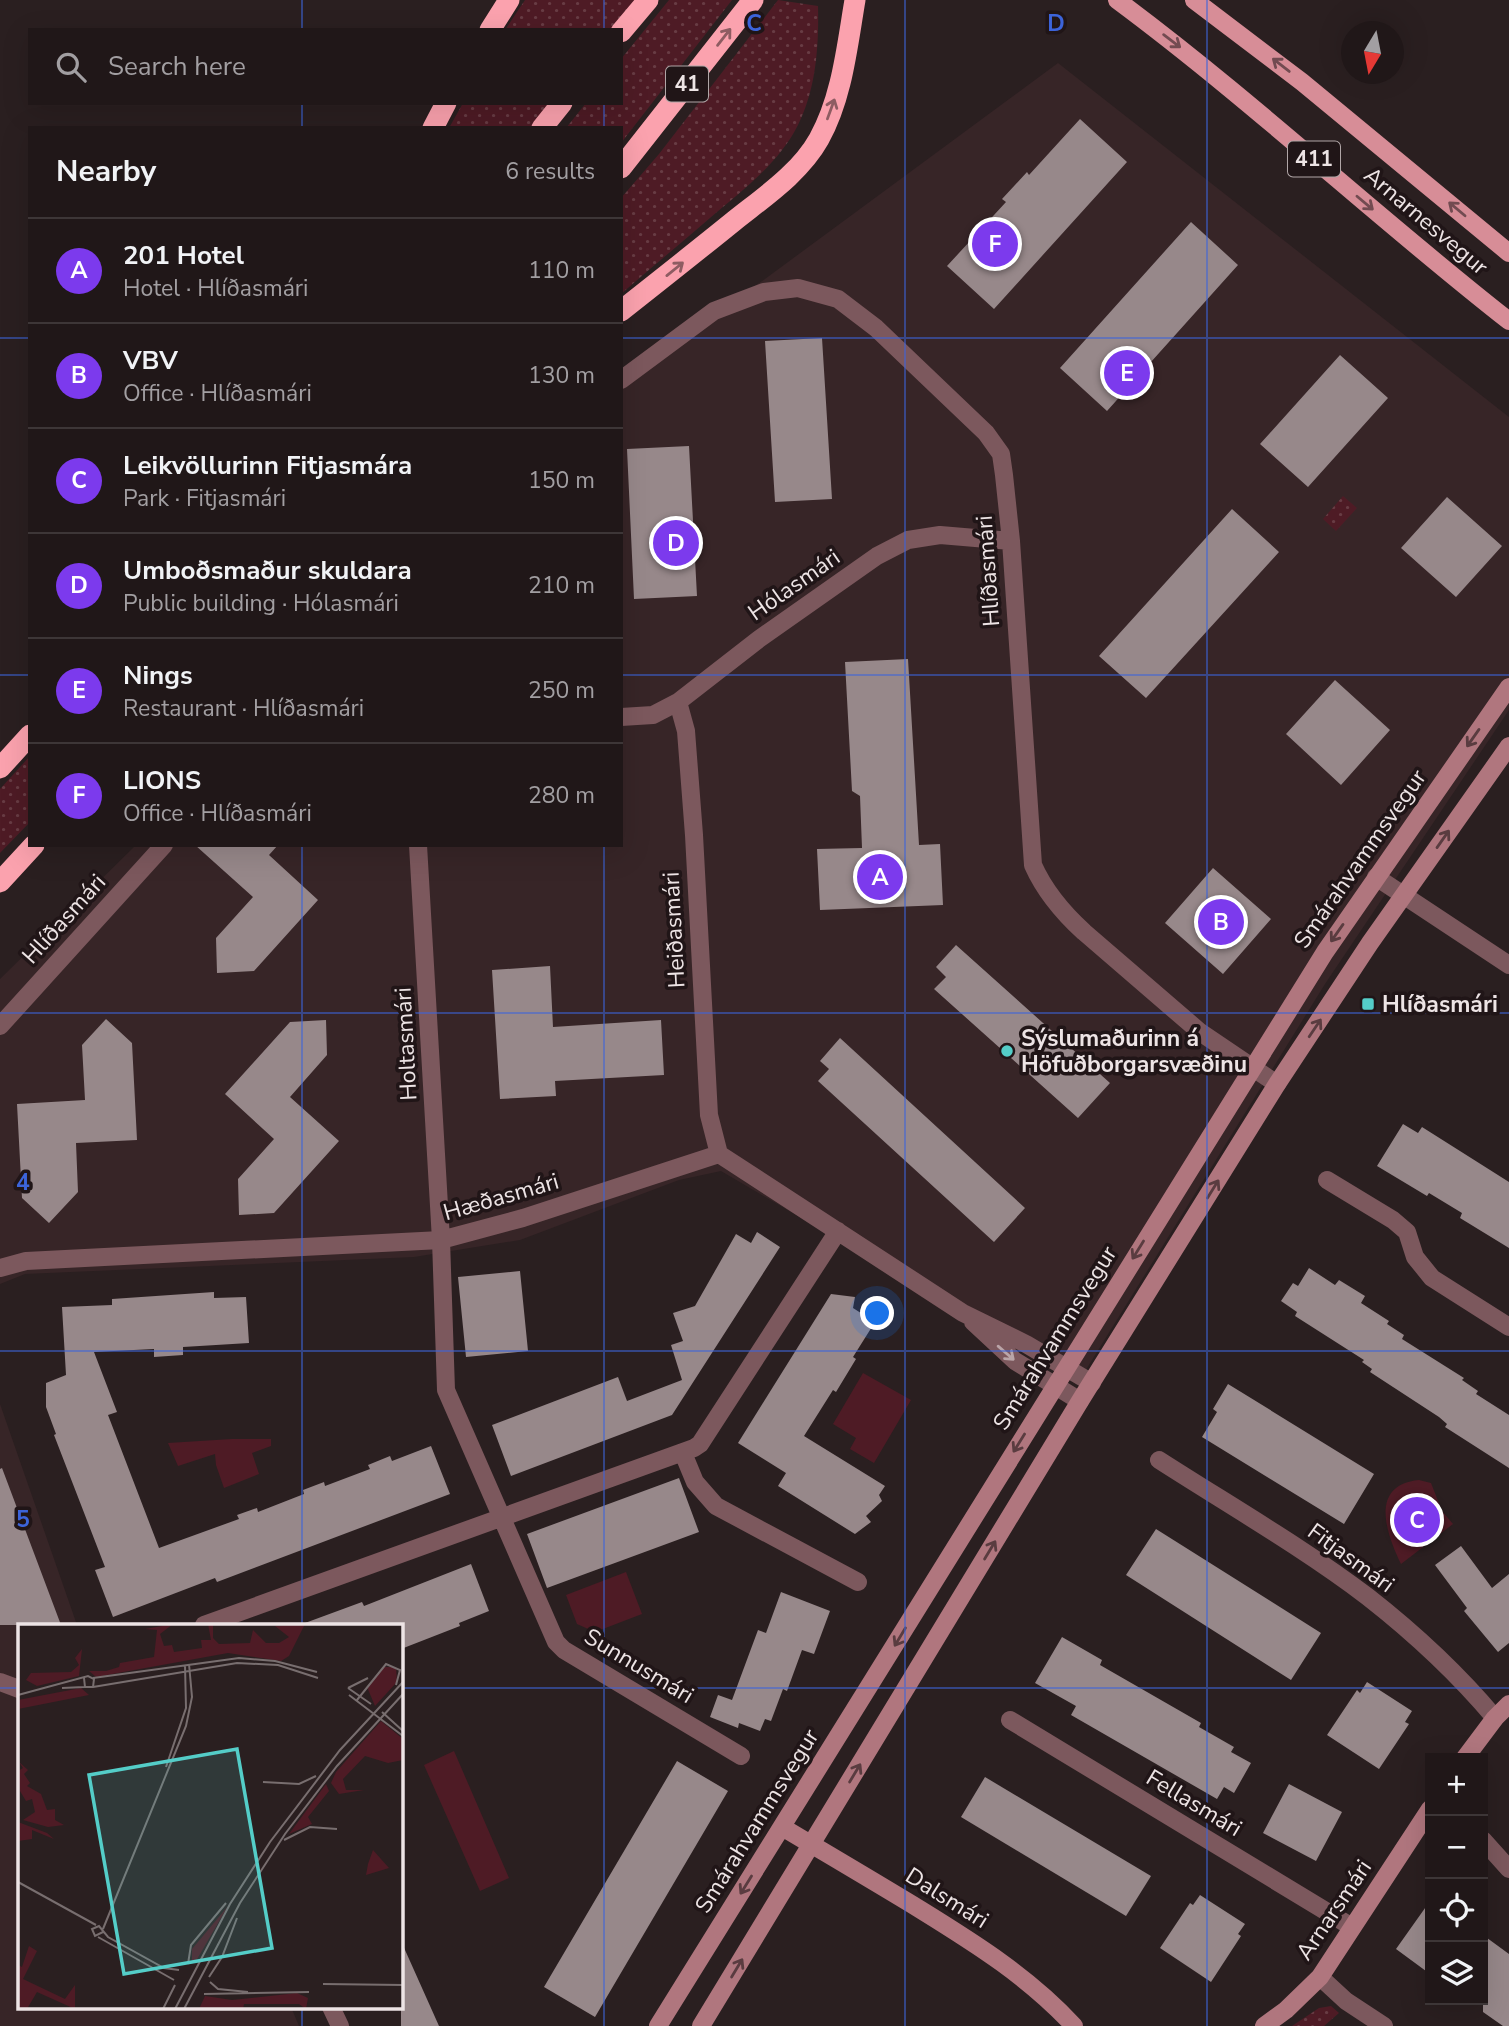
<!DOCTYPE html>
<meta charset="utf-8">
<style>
:root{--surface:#201718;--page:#2d2425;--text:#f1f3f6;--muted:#a29fa2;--line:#3d3637;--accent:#7c3aed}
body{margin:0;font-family:"Nunito Sans",sans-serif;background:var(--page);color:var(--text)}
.controls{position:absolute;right:21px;bottom:21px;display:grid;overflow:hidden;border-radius:0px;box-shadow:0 7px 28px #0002}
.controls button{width:63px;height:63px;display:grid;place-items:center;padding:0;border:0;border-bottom:2px solid var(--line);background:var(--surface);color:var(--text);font:35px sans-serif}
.compass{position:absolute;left:1341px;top:21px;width:63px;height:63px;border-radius:50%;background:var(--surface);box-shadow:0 7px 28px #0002;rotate:190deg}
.you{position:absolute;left:878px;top:1314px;width:24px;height:24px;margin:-18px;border:5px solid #fff;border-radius:50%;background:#1a73e8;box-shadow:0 0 0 10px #1a73e833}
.badge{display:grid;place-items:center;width:46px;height:46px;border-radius:50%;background:var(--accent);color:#fff;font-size:23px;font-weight:700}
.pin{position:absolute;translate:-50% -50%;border:4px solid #fff;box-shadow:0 2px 7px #0006}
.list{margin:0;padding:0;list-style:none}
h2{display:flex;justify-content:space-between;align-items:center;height:91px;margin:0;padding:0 28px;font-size:30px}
h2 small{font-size:23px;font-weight:400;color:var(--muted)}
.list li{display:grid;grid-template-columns:46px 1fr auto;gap:21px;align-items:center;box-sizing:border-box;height:105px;padding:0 28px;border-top:2px solid var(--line)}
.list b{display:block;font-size:26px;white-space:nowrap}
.list p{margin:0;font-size:23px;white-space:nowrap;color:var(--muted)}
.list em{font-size:23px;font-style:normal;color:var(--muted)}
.icon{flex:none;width:38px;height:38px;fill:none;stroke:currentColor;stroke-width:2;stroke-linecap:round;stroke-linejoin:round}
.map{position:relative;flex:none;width:1509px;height:2026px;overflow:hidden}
.search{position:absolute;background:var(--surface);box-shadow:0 7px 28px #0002;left:28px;top:28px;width:595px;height:77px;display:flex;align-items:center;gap:18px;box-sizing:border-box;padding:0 24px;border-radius:0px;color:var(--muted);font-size:26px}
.panel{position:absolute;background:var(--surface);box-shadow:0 7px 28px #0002;left:28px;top:126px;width:595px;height:721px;border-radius:0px}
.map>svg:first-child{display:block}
.built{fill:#372527}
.grass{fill:url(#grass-dots)}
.park{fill:#4e1b25}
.building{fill:#97888a}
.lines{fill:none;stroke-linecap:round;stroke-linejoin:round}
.street{stroke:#7c585d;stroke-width:18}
.secondary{stroke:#b0767e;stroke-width:18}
.primary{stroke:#d78d97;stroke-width:18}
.highway{stroke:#fba2ae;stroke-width:21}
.oneway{stroke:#8e5c62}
.oneway2{stroke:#724b51}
.oneway3{stroke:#5a3c40}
.oneway4{stroke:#baa5a8}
.grid{fill:none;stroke:#3c64da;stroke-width:2;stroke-opacity:0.55}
.poi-dot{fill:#54cdc8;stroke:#201517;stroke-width:2.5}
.labels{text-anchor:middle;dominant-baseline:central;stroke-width:7;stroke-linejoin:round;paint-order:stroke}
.shield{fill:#201517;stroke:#b0a6a7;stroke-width:2}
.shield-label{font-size:21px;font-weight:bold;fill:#ede4e5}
.street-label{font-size:23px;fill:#ede4e5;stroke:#201517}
.poi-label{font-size:23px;font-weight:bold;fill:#ede4e5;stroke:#201517;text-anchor:start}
.inset-road{fill:none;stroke:#786e6f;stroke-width:2}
.view{fill:#54cdc8;fill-opacity:0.15;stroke:#54cdc8;stroke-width:3.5}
.inset-edge{fill:none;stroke:#ede4e5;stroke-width:3.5}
.grid-label{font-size:23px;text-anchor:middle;font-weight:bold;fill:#3c64da;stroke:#201517;stroke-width:7;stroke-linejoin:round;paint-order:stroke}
</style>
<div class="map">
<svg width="1509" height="2026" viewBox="0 0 1509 2026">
<defs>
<pattern id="grass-dots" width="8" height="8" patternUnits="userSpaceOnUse" patternTransform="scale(1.75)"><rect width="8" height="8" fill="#4e1b25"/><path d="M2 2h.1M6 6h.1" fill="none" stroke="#683c44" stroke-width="1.8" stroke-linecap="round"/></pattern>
</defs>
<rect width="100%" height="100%" fill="#2a1f20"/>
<path class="built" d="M 1058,63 L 1509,417 L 1509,710 L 1325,984 L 1079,1381 L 721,1171 L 679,1180 L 520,1240 L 414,1257 L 25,1274 L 0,1284 L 0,979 L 136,845 L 621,845 L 621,388 L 674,340 L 765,279 Z
M 0,1404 L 77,1625 L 19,1625 L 19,2007 L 291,2007 L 299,2026 L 0,2026 Z"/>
<path class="grass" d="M 525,0 L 640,0 L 616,30 L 505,30 Z
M 669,0 L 732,0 L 621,143 L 621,128 L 566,128 L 586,103 L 621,103 L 621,59 Z
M 778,0 L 818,6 C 819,46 816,89 798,125 C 779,163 742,191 710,218 C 681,243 651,268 621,294 L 621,198 L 659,154 Z
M 463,103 L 555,103 L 534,128 L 449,128 Z
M 1343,496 L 1357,508 L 1336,531 L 1323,519 Z
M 30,756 L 30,822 L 0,853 L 0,789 Z
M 1331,2006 L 1339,2013 L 1324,2026 L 1292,2026 L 1319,2008 Z"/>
<path class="park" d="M 863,1373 L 911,1400 L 874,1463 L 850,1449 L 856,1438 L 833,1424 Z
M 232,1439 L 271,1439 L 271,1446 L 252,1453 L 259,1474 L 224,1488 L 216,1465 L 215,1454 L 178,1466 L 168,1443 Z
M 1419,1480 L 1431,1483 L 1442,1511 L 1453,1524 L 1401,1564 C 1386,1533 1369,1485 1419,1480 Z
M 626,1572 L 642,1614 L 595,1632 L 577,1624 L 566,1595 Z
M 454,1751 L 509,1878 L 480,1891 L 424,1765 Z"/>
<path class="building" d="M 1080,119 L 1127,162 L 994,309 L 947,266 L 1006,202 L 1002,199 L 1027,172 L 1029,175 Z
M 1191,222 L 1238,265 L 1107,411 L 1060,368 Z
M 822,338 L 832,499 L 775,502 L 765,341 Z
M 1340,355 L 1388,398 L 1308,487 L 1260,444 Z
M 689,446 L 697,596 L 634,599 L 627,449 Z
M 1447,497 L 1502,546 L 1456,597 L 1401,548 Z
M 1232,509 L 1279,552 L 1146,698 L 1099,656 Z
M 908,659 L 919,845 L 940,844 L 943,905 L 820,910 L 817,849 L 862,848 L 860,796 L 852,791 L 845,662 Z
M 1335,680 L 1390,730 L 1341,785 L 1286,734 Z
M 195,845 L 278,845 L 269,855 L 318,900 L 254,971 L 217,973 L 216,938 L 253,897 Z
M 1213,868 L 1271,919 L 1223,974 L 1165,923 Z
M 956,945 L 1110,1083 L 1078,1118 L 934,989 L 946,977 L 936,967 Z
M 550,966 L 553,1027 L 661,1020 L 664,1075 L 555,1081 L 556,1096 L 500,1099 L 492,970 Z
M 106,1019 L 132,1043 L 137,1140 L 76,1143 L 78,1192 L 49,1223 L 22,1198 L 17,1104 L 85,1100 L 82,1045 Z
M 326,1020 L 327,1055 L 290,1097 L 339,1141 L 274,1213 L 239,1215 L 238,1179 L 274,1139 L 225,1094 L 290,1022 Z
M 840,1038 L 1025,1208 L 994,1242 L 818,1081 L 829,1069 L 820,1061 Z
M 1403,1124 L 1418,1133 L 1422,1127 L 1509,1182 L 1509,1248 L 1460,1218 L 1462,1213 L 1429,1193 L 1427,1196 L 1377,1166 Z
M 757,1232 L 780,1247 L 672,1415 L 511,1476 L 492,1425 L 618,1377 L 627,1401 L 682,1380 L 671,1345 L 683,1341 L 673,1313 L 695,1306 L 736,1234 L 751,1243 Z
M 1309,1268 L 1335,1285 L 1339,1280 L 1365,1296 L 1361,1303 L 1389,1321 L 1387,1324 L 1404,1335 L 1402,1339 L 1464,1378 L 1462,1380 L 1478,1391 L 1476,1394 L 1509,1415 L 1509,1468 L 1445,1427 L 1447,1424 L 1439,1417 L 1370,1372 L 1372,1369 L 1362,1362 L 1364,1360 L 1295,1316 L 1297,1312 L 1281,1301 L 1293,1283 L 1298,1286 Z
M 520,1271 L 528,1351 L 466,1357 L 458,1277 Z
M 214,1292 L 214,1298 L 246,1297 L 249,1343 L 183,1347 L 183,1355 L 154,1357 L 154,1349 L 94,1352 L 117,1412 L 108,1415 L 159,1548 L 239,1519 L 237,1515 L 257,1508 L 258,1512 L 304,1494 L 303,1490 L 324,1482 L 325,1486 L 370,1469 L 368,1465 L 390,1456 L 392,1461 L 431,1446 L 450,1494 L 217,1582 L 215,1578 L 113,1617 L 95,1570 L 105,1567 L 54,1435 L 56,1434 L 46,1407 L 46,1383 L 66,1375 L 62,1307 L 112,1305 L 112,1299 Z
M 831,1294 L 855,1297 L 853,1308 L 875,1322 L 853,1357 L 856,1359 L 836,1392 L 833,1390 L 804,1436 L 885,1486 L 879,1495 L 882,1501 L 866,1516 L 871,1522 L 855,1534 L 778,1486 L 786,1473 L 738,1443 Z
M 1228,1384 L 1374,1474 L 1344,1524 L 1202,1437 L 1217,1412 L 1213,1409 Z
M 2,1468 L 61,1625 L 0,1625 L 0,1469 Z
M 679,1478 L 699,1532 L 547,1588 L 527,1534 Z
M 1156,1529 L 1321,1633 L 1291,1680 L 1126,1575 Z
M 1461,1546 L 1492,1588 L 1509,1574 L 1509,1643 L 1498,1652 L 1464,1611 L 1467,1608 L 1435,1565 Z
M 471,1564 L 489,1611 L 459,1623 L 460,1626 L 401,1649 L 401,1625 L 306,1625 L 305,1623 L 362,1602 L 364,1606 Z
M 781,1592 L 830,1611 L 814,1654 L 802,1650 L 787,1691 L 783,1689 L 771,1721 L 765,1719 L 760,1731 L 739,1723 L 738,1728 L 710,1717 L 718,1695 L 732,1700 L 758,1630 L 766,1633 Z
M 1062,1637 L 1102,1660 L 1100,1665 L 1201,1723 L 1199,1727 L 1234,1747 L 1231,1752 L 1251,1763 L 1234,1793 L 1224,1787 L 1217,1799 L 1071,1715 L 1076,1706 L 1035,1683 Z
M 1367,1682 L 1412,1711 L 1405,1722 L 1409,1724 L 1379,1769 L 1327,1735 L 1357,1690 L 1360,1693 Z
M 677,1761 L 728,1791 L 595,2017 L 544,1987 Z
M 985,1777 L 1151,1876 L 1126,1916 L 961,1817 Z
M 1289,1784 L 1342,1812 L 1316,1861 L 1263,1833 Z
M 1200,1895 L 1245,1924 L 1238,1934 L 1241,1936 L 1211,1982 L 1160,1948 L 1190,1903 L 1193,1905 Z
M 1430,1901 L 1430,1974 L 1396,1949 Z
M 1483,1935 L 1509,1954 L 1509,2026 L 1503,2026 L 1483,2012 Z
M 401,1941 L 439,2026 L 401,2026 Z"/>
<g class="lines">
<path class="street" d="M 621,380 L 714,311 L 764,292 L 798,288 L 838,299 L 876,328 L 986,433 L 1001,454 L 1004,475 L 1011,541 L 1033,865 C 1045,892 1062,912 1084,932 L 1200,1032 L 1277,1084
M 678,702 L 686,731 L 694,835 L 709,1115 L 719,1154
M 621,717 L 653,715 L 678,702 L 759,639 L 877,556 L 908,540 L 940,535 L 1011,541
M 418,845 L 441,1240 L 446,1390 L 556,1642 L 564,1650 L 741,1756
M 1376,877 L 1509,965
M 0,1026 L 164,845
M 1327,1180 L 1393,1220 L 1407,1232 L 1415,1257 L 1432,1278 L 1509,1327
M 0,1268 L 26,1261 L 441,1240 L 523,1218 L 719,1154 L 963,1313 L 1026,1344 L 1092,1383
M 973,1322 L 1015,1361 L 1080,1401
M 683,1453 L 695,1482 L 716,1506 L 858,1582
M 1159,1460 C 1229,1505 1302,1547 1368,1597 C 1414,1633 1458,1674 1495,1718
M 204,1625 L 694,1448 L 700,1444 L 838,1231
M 0,1682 L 19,1689
M 1010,1720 L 1352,1927
M 1483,1840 L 1509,1869
M 1320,1977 L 1346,2001 L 1384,2026
M 331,2007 L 340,2026"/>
<path class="secondary" d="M 1465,1758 L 1495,1718 L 1509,1704
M 782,1827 C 829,1855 875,1882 921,1910 C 976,1944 1030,1978 1074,2026
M 658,2026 L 1325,952 L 1509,687
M 701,2026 L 1080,1401 L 1277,1084 L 1370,943 L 1509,746
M 1264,2026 L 1286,2010 L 1320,1977 L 1430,1809"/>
<path class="primary" d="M 1117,0 C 1253,101 1376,217 1509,321
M 1194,0 L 1302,82 L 1509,253"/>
<path class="highway" d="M 490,30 L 509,0
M 621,32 L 648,0
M 433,128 L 446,103
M 542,128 L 562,103
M 621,168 L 753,0
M 621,311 C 659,281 697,251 734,221 C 764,197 800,173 819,139 C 842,98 847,47 855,0
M 0,768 L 30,735
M 0,882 L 34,845"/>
</g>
<defs><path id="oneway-shaft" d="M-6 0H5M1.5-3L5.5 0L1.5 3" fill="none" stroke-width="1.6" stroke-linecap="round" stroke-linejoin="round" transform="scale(1.75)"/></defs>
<g class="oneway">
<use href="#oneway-shaft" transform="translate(724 37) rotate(-52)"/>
<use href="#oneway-shaft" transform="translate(831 109) rotate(-70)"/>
<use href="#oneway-shaft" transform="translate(675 269) rotate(-39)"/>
</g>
<g class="oneway2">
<use href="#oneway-shaft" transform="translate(1172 41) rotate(37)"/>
<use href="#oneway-shaft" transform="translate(1281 65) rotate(-142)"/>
<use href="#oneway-shaft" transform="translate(1365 203) rotate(40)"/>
<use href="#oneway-shaft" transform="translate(1457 209) rotate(-140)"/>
</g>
<g class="oneway3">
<use href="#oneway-shaft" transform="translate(1473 738) rotate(125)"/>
<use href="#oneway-shaft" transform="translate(1443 839) rotate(-55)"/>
<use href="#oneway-shaft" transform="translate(1337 933) rotate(125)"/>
<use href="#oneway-shaft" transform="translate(1315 1028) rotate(-56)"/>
<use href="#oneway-shaft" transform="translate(1213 1189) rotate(-58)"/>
<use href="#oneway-shaft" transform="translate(1138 1250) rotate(122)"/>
<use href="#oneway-shaft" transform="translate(1019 1443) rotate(122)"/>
<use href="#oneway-shaft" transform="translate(990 1550) rotate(-59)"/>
<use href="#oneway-shaft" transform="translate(900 1637) rotate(121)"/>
<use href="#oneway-shaft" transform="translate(855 1773) rotate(-59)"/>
<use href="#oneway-shaft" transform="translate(746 1885) rotate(122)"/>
<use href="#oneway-shaft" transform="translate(737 1968) rotate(-59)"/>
</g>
<use class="oneway4" href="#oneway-shaft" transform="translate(1006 1353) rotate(41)"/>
<path class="grid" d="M 302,0 L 302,30M 604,0 L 604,30M 905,0 L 905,2026M 1207,0 L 1207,2026M 302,103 L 302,128M 604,103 L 604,128M 0,338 L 30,338M 621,338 L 1509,338M 0,675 L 30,675M 621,675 L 1509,675M 302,845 L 302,1625M 604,845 L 604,2026M 0,1013 L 1509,1013M 0,1351 L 1509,1351M 0,1688 L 19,1688M 401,1688 L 1509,1688M 302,2007 L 302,2026"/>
<g class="poi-dot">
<rect x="1361" y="997" width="14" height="14" rx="3.5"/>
<circle cx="1007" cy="1051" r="7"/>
</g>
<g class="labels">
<g class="shield">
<rect x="666" y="66.5" width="42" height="35" rx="5"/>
<rect x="1288" y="141.5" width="52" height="35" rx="5"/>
</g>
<g class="shield-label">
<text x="687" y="84">41</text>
<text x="1314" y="159">411</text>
</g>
<g class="street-label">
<text transform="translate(1426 221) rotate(40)">Arnarnesvegur</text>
<text transform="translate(988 571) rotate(-94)">Hlíðasmári</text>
<text transform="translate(794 585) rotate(-35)">Hólasmári</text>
<text transform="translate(1360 859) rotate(-55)">Smárahvammsvegur</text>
<text transform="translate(64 919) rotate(-48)">Hlíðasmári</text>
<text transform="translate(674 930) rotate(-93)">Heiðasmári</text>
<text transform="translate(406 1044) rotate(-93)">Holtasmári</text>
<text transform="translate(501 1197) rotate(-16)">Hæðasmári</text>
<text transform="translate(1055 1338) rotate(-58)">Smárahvammsvegur</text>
<text transform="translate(1351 1558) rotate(36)">Fitjasmári</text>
<text transform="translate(639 1666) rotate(31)">Sunnusmári</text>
<text transform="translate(1194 1803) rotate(31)">Fellasmári</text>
<text transform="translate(757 1821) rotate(-58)">Smárahvammsvegur</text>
<text transform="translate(947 1898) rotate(32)">Dalsmári</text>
<text transform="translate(1334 1910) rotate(-56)">Arnarsmári</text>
</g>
<g class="poi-label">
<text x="1382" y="1004">Hlíðasmári</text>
<text x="1021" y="1038">Sýslumaðurinn á<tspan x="1021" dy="26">Höfuðborgarsvæðinu</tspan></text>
</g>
</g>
<g transform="translate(18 1624)">
<rect width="385" height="385" fill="#2a1f20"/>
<path d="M 155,0 L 142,10 L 146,22 L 154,21 L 156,28 L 184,24 L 183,16 L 193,16 L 190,0 L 195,0 L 195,14 L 201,20 L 232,19 L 235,6 L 248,19 L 261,19 L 271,13 L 257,2 L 287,0 L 271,32 L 263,37 L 210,29 L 78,53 L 71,47 L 88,47 L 101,43 L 102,39 L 136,33 L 139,6 L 127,5 ZM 64,25 L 61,52 L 19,62 L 8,56 L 13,49 L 53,48 L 61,41 L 57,34 ZM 365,43 L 378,43 L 379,58 L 357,82 L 349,63 ZM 63,64 L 71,71 L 0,85 L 0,76 ZM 363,97 L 385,115 L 385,136 L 370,139 L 347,132 L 325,155 L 328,166 L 346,166 L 321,170 L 313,159 L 318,148 ZM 1,138 L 10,146 L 6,150 L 12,159 L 9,162 L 23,170 L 29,186 L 37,185 L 37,196 L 46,201 L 30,203 L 5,196 L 17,188 L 14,175 L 8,177 L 2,167 L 0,147 L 5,144 ZM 308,160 L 311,167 L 290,193 L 294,200 L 271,210 ZM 0,198 L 29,209 L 36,215 L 14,206 L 14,215 L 0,217 ZM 355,226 L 371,244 L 348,251 L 350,240 ZM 210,282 L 178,337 L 174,337 L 174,325 ZM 11,322 L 19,327 L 5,355 L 47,375 L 57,361 L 57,385 L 19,368 L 9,385 L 0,385 L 0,341 L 4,343 ZM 279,369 L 290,374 L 288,385 L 281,380 L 226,380 L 225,385 L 181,385 L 187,372 L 214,376 Z" fill="#4e1b25"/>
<path class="inset-road" d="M 75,54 L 221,34 L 257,37 L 299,48M 75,63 L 219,39 L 260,41 L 300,54M 44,64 L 66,63M 330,64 L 353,80M 330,64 L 350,54M 0,71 L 70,52 L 76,55 L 75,63 L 67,63 L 66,54M 331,71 L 385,112M 339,76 L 368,40 L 382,46 L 378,61M 364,88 L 385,107M 148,143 L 168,84 L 167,41M 245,158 L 281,160 L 298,152M 266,216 L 292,203 L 319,205M 0,258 L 78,301M 85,305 L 168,102 L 174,73 L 171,40M 85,308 L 77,312 L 74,305 L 81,302 L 90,313 L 146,344 L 161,346M 80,313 L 156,356M 170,340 L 173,321 L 208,279M 191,353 L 204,333 L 219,294M 192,358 L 200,365 L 230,368M 305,360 L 385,361M 186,370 L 291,368M 145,385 L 157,361M 157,385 L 212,280 L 252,218 L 322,126 L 385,58M 166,385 L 222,279 L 267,210 L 319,142 L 385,70"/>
<path class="view" d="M 219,125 L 254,324 L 106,350 L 71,151 Z"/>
<rect width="385" height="385" class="inset-edge"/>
</g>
<g class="grid-label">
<text x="754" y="31">C</text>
<text x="1056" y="31">D</text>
<text x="23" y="1190">4</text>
<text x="23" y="1527">5</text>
</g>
</svg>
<div class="controls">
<button>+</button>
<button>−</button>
<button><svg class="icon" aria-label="locate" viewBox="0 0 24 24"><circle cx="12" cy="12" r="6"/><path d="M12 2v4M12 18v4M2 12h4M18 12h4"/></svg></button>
<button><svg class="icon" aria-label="layers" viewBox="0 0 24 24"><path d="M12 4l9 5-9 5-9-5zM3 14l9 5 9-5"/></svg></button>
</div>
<svg class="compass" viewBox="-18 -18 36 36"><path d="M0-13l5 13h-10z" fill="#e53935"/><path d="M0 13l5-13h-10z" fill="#a29fa2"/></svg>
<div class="you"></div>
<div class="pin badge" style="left:880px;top:877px">A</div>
<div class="pin badge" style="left:1221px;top:922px">B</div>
<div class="pin badge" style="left:1417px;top:1520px">C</div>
<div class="pin badge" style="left:676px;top:543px">D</div>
<div class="pin badge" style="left:1127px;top:373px">E</div>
<div class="pin badge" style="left:995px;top:244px">F</div>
<div class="search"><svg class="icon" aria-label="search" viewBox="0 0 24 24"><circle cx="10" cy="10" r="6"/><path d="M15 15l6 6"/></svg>Search here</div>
<section class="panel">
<h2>Nearby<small>6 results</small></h2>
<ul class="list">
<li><span class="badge">A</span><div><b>201 Hotel</b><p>Hotel · Hlíðasmári</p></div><em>110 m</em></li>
<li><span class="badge">B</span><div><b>VBV</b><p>Office · Hlíðasmári</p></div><em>130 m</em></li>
<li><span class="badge">C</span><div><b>Leikvöllurinn Fitjasmára</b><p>Park · Fitjasmári</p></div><em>150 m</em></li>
<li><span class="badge">D</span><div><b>Umboðsmaður skuldara</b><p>Public building · Hólasmári</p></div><em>210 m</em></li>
<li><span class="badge">E</span><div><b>Nings</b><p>Restaurant · Hlíðasmári</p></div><em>250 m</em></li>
<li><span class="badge">F</span><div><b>LIONS</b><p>Office · Hlíðasmári</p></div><em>280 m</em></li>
</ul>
</section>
</div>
